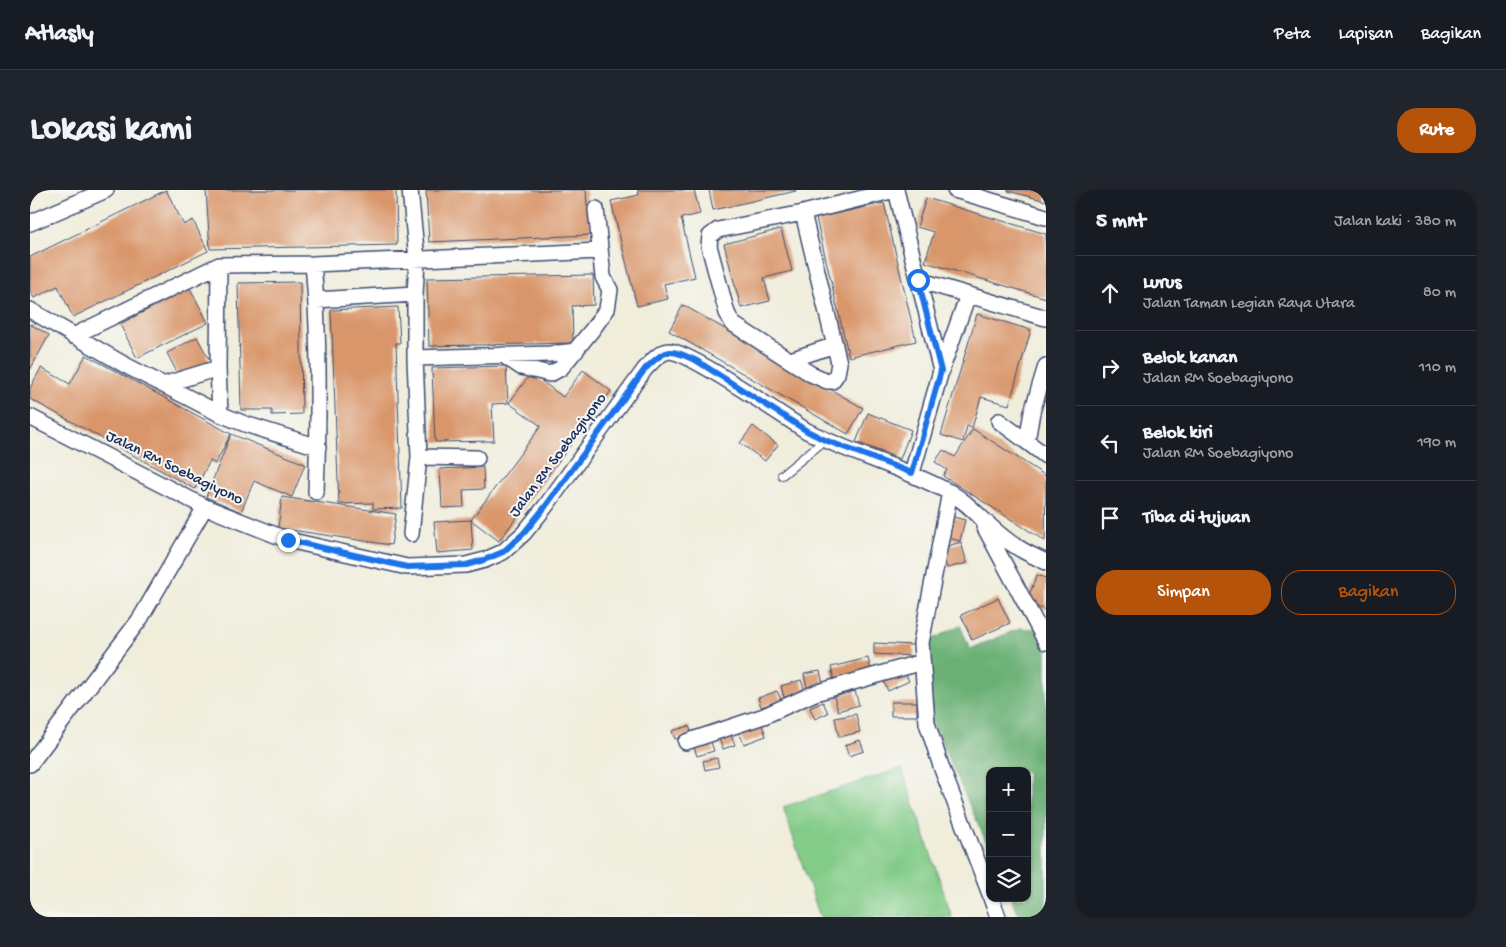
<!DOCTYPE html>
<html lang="id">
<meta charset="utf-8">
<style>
:root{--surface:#171b24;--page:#20242c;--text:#f1f3f6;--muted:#9ea1a6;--line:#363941;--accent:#b45309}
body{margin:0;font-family:"Gochi Hand",sans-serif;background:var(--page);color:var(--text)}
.controls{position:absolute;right:15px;bottom:15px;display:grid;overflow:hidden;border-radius:10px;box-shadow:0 1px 4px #0004}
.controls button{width:45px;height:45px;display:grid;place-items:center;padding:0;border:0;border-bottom:1px solid var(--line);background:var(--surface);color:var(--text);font:25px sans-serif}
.stop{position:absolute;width:15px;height:15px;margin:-11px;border:4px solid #1a73e8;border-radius:50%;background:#fff}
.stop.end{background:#1a73e8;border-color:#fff;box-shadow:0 1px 5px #0008}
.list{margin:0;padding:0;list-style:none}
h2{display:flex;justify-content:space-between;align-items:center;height:65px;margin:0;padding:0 20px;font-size:21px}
h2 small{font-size:16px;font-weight:400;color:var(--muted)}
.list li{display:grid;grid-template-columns:32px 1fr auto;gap:15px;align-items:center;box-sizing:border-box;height:75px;padding:0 20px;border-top:1px solid var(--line)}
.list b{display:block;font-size:19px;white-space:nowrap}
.list p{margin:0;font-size:16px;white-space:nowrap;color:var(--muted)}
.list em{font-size:16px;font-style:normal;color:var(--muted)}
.actions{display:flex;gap:10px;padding:15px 20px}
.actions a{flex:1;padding:11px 0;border:1px solid var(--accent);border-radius:20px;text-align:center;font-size:18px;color:var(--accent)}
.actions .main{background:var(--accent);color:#fff}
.icon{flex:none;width:28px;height:28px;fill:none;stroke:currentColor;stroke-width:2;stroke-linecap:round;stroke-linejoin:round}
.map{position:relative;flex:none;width:1016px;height:727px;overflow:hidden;border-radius:20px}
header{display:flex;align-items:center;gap:30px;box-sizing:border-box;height:70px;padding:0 25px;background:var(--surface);border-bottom:1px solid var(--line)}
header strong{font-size:24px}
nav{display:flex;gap:28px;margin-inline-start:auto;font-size:18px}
.intro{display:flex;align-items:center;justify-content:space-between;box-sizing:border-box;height:120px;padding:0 30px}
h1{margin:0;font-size:35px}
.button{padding:12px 22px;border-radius:20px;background:var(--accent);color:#fff;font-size:18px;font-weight:700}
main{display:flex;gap:30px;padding:0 30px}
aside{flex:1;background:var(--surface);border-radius:20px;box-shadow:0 1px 4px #0004}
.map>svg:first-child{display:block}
.green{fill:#83cc88;stroke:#4f7e73}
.forest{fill:#6ab074;stroke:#427069}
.building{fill:#d9966a}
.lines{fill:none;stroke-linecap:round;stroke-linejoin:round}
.lane-casing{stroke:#3b4c71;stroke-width:10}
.street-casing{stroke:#3b4c71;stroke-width:18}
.lane{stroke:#fff;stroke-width:8}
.street{stroke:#fff;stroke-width:15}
.route{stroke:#1a73e8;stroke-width:6}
.labels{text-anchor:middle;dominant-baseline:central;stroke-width:4;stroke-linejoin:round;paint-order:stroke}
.street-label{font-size:16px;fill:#1b2f5e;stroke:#f6f6f2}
</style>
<header>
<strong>Atlasly</strong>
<nav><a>Peta</a><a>Lapisan</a><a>Bagikan</a></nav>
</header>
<div class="intro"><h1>Lokasi kami</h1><a class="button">Rute</a></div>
<main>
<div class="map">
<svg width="1016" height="727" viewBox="0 0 1016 727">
<rect width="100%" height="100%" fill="#f6f6f2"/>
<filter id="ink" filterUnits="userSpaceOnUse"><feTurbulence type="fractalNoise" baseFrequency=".02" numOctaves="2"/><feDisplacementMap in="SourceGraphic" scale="10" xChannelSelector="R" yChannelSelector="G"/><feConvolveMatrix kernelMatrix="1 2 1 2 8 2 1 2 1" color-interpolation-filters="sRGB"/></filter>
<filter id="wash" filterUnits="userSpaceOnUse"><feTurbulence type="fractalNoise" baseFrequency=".0096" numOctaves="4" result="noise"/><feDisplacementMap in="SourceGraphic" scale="20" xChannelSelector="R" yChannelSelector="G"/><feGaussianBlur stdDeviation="1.12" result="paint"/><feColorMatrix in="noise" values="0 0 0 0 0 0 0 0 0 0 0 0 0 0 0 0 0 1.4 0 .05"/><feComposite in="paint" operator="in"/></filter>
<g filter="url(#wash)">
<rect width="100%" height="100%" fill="#f0eddb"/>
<path class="green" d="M 872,578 L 922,727 L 790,727 L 753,617 Z"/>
<path class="forest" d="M 930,435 L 940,459 L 991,438 L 1016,440 L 1016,727 L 989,727 L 981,708 L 997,708 L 997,581 L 960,581 L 960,660 L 901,530 L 898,452 Z"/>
<g id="blocks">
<path class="building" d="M 136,0 L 154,35 L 163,30 L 178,61 L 43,127 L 28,96 L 4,108 L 0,101 L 0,67 Z
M 176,0 L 366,0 L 367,55 L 180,59 Z
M 396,0 L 556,0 L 557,15 L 560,15 L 561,45 L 399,52 Z
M 608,0 L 664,0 L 670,24 L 651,28 L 665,87 L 634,94 L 638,109 L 607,116 L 581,11 L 609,5 Z
M 679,0 L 766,0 L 766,1 L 683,20 Z
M 1016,0 L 1016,11 L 978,1 L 978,0 Z
M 896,8 L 1016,44 L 1016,108 L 895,72 L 904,42 L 887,37 Z
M 854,13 L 886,151 L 819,167 L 786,28 Z
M 751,39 L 762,81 L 734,88 L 740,111 L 711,118 L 694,54 Z
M 563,85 L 564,115 L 542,116 L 543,153 L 399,156 L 397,88 Z
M 270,92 L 272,224 L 242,225 L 242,220 L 211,220 L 208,93 Z
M 160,98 L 178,133 L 107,168 L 90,134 Z
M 653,115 L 833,218 L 818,244 L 639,141 Z
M 368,117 L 370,153 L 366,153 L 372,318 L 343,319 L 343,313 L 309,314 L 301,120 Z
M 947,124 L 1001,140 L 979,215 L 951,207 L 942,238 L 937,236 L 933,252 L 911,245 Z
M 0,134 L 19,145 L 0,180 Z
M 167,147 L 181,173 L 150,188 L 137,163 Z
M 56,165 L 201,244 L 275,274 L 262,307 L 224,291 L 211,322 L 176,307 L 201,244 L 185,274 L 180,271 L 165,299 L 0,209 L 0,198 L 11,178 L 40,194 Z
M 476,176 L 478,213 L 462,214 L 464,251 L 405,252 L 402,178 Z
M 553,180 L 581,201 L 469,351 L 441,330 L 443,360 L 407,363 L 404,332 L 441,330 L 511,236 L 479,213 L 501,183 L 533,207 Z
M 838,223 L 881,240 L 870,269 L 826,252 Z
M 723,236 L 748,255 L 735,271 L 710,253 Z
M 943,239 L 1016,286 L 1015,351 L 913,286 L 917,280 L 905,272 L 913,260 L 925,267 Z
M 453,277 L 454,299 L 433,300 L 434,317 L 412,318 L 410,279 Z
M 252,307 L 366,324 L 361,355 L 248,338 Z
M 920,326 L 935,330 L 930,351 L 915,347 Z
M 931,352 L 937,373 L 917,378 L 911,358 Z
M 1007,385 L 1016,388 L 1016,420 L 996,413 Z
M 968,408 L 980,433 L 942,450 L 931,425 Z
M 844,453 L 884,455 L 884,466 L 844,464 Z
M 838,468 L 841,480 L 804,489 L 801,477 Z
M 790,481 L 793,494 L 777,497 L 774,484 Z
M 874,481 L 879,491 L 858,501 L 853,490 Z
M 771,490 L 775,501 L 754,507 L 751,496 Z
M 747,501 L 751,510 L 731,517 L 728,508 Z
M 825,501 L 829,515 L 808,521 L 804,507 Z
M 793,512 L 798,523 L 785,529 L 780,518 Z
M 861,512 L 887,512 L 887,526 L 861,526 Z
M 826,524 L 830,542 L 809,547 L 805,528 Z
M 731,532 L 736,546 L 714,554 L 708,540 Z
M 659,536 L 662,544 L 645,549 L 642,541 Z
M 701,545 L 705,555 L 693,559 L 689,549 Z
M 830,550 L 834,561 L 819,566 L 815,555 Z
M 681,552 L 684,561 L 667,566 L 664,557 Z
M 687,568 L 689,577 L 675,580 L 673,571 Z"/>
</g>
</g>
<g filter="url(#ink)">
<use href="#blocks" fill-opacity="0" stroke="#3b4c71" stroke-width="1"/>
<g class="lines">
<g class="lane-casing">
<path id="lane" d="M 752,285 L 795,250"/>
</g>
<g class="street-casing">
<path id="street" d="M 380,0 L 387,70 L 385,104 L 385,168 L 389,267 L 381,344
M 866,0 L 911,181
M 925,0 L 1016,27
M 773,23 L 809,173 L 807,184 L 802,191 L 797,191 L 781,184 L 703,134 L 697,123 L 679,56 L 680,46 L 688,40 L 773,23 L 865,0
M 0,33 L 76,0
M 283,74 C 290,149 289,226 286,302
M 189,75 L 188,178 L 190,224
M 888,90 L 1016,128
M 286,110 L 385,104
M 0,120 L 95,175 L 190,224 L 215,234 L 288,257
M 43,146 L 189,75 L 283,74 L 569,61
M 473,165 L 491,177 L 520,184 L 531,178 L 562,140 L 577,119 L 580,100 L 573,87 L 566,19
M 385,168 L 520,164 L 546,161
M 760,170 L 805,155
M 133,195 L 188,178
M 0,227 L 175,317 L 258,350 L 377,377 L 436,375 L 455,370 L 473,362 L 494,343 L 515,317 L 615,179 C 621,173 629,162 639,161 C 659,161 754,227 777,241 C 822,264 872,277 917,301 C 939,312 954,333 973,347 C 986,358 1001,365 1016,372
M 969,231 L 1016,266
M 997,251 L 1002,222 L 1016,176
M 389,267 L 447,268
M 882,283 L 911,181 L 938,105
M 920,302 L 891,453 L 897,533 L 912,579 L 960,704
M 954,336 L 1016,452
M 656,552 L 734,526 L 785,503 L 892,472
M 0,574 L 110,429 L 175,317
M 961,708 L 968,727"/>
</g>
<use href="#lane" class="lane"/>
<use href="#street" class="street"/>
</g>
</g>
<g class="lines" filter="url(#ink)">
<path class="route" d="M 258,350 L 377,377 L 436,375 L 454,370 L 473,362 L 494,343 L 515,317 L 615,179 C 637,158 639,158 667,171 L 777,241 L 795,250 L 882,283 L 911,181 L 888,90"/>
</g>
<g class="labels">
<g class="street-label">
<text transform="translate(529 266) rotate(-53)">Jalan RM Soebagiyono</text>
<text transform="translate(144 279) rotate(26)">Jalan RM Soebagiyono</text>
</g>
</g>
</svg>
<div class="controls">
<button>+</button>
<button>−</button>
<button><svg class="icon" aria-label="layers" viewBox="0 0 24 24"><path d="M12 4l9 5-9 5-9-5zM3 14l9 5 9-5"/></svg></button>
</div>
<div class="stop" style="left:888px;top:90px"></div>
<div class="stop end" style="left:258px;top:350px"></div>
</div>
<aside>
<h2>5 mnt<small>Jalan kaki · 380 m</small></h2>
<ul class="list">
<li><svg class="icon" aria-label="ahead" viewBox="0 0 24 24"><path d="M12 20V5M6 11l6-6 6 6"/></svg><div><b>Lurus</b><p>Jalan Taman Legian Raya Utara</p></div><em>80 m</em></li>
<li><svg class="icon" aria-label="right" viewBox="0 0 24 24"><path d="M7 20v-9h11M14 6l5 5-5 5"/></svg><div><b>Belok kanan</b><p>Jalan RM Soebagiyono</p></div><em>110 m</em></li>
<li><svg class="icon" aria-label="left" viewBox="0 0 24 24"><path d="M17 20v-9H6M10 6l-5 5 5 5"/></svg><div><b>Belok kiri</b><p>Jalan RM Soebagiyono</p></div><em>190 m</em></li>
<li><svg class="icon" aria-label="arrive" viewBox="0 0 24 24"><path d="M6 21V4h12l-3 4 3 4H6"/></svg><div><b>Tiba di tujuan</b></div></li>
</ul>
<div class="actions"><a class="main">Simpan</a><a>Bagikan</a></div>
</aside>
</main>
